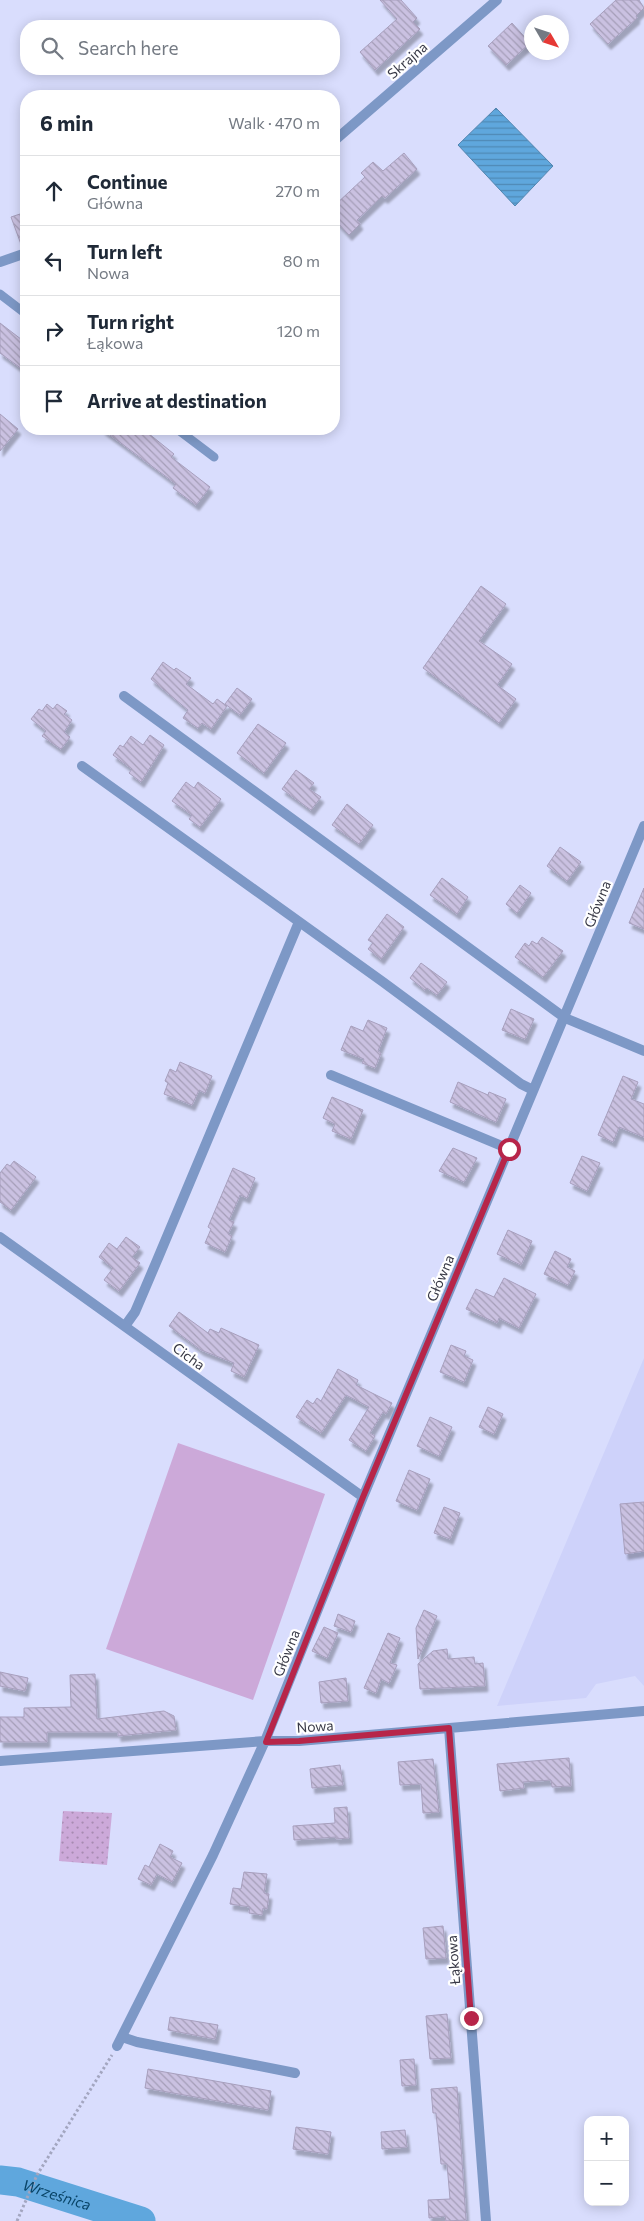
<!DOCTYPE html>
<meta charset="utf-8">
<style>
:root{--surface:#fff;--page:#f6f6f7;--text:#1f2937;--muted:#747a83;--line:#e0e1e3}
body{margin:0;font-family:Commissioner,sans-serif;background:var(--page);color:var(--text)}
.controls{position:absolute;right:15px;bottom:15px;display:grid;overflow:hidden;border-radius:10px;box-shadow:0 2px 12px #0003}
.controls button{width:45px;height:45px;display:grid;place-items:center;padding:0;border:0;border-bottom:1px solid var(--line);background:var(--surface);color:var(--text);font:25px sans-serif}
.compass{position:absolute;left:524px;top:15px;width:45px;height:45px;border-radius:50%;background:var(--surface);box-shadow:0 2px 12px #0003;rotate:129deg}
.stop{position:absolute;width:15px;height:15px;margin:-11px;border:4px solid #b72549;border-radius:50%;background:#fff}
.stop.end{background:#b72549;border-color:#fff;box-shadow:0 1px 5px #0008}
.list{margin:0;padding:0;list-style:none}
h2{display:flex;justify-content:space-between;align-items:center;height:65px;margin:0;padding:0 20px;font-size:21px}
h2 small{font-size:16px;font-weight:400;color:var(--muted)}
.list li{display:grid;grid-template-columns:32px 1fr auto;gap:15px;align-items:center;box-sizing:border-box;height:70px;padding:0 20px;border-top:1px solid var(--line)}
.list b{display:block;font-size:19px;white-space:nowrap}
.list p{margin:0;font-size:16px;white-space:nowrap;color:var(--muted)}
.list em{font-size:16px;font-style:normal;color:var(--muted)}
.icon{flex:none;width:28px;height:28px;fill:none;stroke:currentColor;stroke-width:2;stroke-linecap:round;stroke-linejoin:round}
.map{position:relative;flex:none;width:644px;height:2221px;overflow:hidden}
.search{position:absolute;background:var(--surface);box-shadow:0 2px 12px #0003;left:20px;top:20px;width:320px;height:55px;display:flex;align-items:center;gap:12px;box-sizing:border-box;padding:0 18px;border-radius:20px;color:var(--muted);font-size:19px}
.panel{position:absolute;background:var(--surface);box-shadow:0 2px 12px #0003;left:20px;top:90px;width:320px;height:345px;border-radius:20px}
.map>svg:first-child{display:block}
.built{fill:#ced2fa}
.park{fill:url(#park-dots)}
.garden{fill:#cca9d9}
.water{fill:url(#water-rules);stroke:#5386b0}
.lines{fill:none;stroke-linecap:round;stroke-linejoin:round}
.river{stroke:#5fa7dd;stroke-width:29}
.building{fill:url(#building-back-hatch);stroke:#a79fbd;filter:url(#shadow)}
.path{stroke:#a3a6c0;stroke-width:3;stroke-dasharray:2.5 2.5;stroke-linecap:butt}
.lane{stroke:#7d98c6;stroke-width:9}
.street{stroke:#7d98c6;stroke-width:10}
.route{stroke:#b72549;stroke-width:6}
.labels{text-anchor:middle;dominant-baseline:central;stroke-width:4.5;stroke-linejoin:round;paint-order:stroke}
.street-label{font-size:14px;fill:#383946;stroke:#fff}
.water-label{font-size:15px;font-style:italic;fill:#094467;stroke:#fff}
</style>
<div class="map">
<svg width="644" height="2221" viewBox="0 0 644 2221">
<defs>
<pattern id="park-dots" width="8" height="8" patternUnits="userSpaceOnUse" patternTransform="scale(1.25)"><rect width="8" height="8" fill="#cca9d9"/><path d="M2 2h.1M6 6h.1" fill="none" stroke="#a78bb2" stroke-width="1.8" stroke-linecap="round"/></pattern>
<pattern id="water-rules" width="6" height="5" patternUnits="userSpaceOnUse" patternTransform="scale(1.25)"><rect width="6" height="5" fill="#5fa7dd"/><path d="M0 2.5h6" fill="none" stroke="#4f89b5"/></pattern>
<pattern id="building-back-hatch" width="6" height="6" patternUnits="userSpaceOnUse" patternTransform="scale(1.25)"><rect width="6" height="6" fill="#cac1e1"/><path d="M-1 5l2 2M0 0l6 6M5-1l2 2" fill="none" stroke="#a59eb8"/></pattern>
<filter id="shadow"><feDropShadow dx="3" dy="5.5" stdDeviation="1" flood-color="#0004"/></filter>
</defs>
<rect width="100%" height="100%" fill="#d9ddfd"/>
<path class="built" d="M 644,1358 L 644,1686 L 635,1676 L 596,1684 L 586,1698 L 497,1706 Z"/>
<path class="park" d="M 63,1811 L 112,1813 L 107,1865 L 59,1861 Z"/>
<path class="garden" d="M 178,1443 L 325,1494 L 253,1700 L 106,1649 Z"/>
<path class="water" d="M 496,108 L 553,166 L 515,206 L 458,145 Z"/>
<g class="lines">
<path class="river" id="s1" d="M 0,2180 L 18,2182 L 141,2221"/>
</g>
<path class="building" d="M 380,0 L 401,0 L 417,18 L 413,22 L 420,29 L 375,70 L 360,52 L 397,19 Z
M 616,0 L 639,0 L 644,8 L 636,16 L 637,18 L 608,44 L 590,24 Z
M 512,23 L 530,43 L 506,65 L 488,46 Z
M 404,153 L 417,169 L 385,198 L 382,196 L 357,220 L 360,224 L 349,235 L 334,219 L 334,206 L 365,177 L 361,173 L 373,162 L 383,171 Z
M 26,212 L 26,246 L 22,247 L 11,217 Z
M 0,323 L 26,343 L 26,372 L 0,353 Z
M 0,414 L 18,429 L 0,451 Z
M 102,429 L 143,429 L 174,454 L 171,457 L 210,487 L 196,505 L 173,488 L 176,484 Z
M 481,586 L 506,604 L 479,641 L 512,664 L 497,685 L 516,699 L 499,723 L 423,668 Z
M 163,662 L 174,670 L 176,668 L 191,678 L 186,684 L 213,704 L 217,699 L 227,706 L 211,729 L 202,723 L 198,728 L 183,718 L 188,710 L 151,679 Z
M 237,688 L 252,699 L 240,715 L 225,704 Z
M 47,704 L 53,709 L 57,704 L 67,711 L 64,714 L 72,720 L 64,732 L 70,737 L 61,749 L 42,736 L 46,731 L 31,719 L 39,709 L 42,711 Z
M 258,724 L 286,743 L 264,773 L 237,753 Z
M 150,735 L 164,745 L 141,782 L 129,773 L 132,769 L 113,755 L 120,745 L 123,747 L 131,736 L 143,745 Z
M 296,770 L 314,783 L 309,789 L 321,797 L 311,810 L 282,789 Z
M 186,782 L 194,788 L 198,782 L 221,799 L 200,827 L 189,819 L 192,815 L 172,801 Z
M 347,804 L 373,825 L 359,844 L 332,825 Z
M 560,847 L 581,862 L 567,881 L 547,866 Z
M 442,878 L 468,897 L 457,914 L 430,895 Z
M 520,885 L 531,893 L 517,913 L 506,904 Z
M 644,888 L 644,929 L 629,923 Z
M 387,914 L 404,927 L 381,959 L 368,949 L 373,943 L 368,940 Z
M 542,937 L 563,951 L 543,977 L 515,957 L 525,943 L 529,946 L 532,941 L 537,944 Z
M 421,963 L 447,982 L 437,995 L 427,988 L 425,990 L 410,978 Z
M 511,1009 L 534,1019 L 525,1039 L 502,1030 Z
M 368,1020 L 387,1028 L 378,1051 L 381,1053 L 375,1068 L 362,1063 L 364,1059 L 341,1050 L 351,1026 L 363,1031 Z
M 180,1062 L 212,1076 L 205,1093 L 199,1090 L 192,1105 L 164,1094 L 168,1083 L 165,1081 L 170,1069 L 176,1072 Z
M 623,1076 L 638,1082 L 631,1099 L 644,1104 L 644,1137 L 619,1127 L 613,1142 L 598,1135 Z
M 458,1082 L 488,1095 L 489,1092 L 506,1099 L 496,1122 L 450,1102 Z
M 332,1097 L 363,1110 L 351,1139 L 332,1131 L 335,1124 L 323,1118 Z
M 453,1148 L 477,1158 L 464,1182 L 439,1171 Z
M 582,1156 L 600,1163 L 587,1191 L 570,1183 Z
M 14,1161 L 36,1177 L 11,1210 L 0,1202 L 0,1173 L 7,1164 L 10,1166 Z
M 233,1168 L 255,1178 L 247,1198 L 240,1195 L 229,1220 L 234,1222 L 228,1234 L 232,1236 L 225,1252 L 205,1243 L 211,1229 L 208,1227 Z
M 508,1230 L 532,1241 L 521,1265 L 497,1254 Z
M 126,1237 L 140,1247 L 132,1257 L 140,1263 L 119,1291 L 104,1280 L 113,1268 L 99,1257 L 109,1243 L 117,1249 Z
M 555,1251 L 571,1259 L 567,1267 L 575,1271 L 568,1285 L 544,1274 Z
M 504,1278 L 536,1294 L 519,1328 L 499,1318 L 497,1323 L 466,1309 L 476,1289 L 494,1297 Z
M 179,1312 L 208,1333 L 210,1329 L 219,1333 L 221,1328 L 259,1345 L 244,1377 L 231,1371 L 234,1363 L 201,1350 L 169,1326 Z
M 451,1345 L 466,1351 L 464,1356 L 473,1360 L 464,1382 L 440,1372 Z
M 338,1369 L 358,1380 L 356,1385 L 392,1403 L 386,1414 L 383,1412 L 370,1433 L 375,1436 L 366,1451 L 349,1440 L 369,1407 L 346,1395 L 321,1433 L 296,1417 L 307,1400 L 313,1404 L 317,1398 L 321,1401 Z
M 488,1407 L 503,1414 L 494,1434 L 479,1427 Z
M 430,1417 L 452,1427 L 439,1456 L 417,1446 Z
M 409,1470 L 430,1479 L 417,1510 L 396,1501 Z
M 644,1502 L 644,1551 L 625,1554 L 620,1504 Z
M 444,1507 L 460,1513 L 450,1539 L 434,1533 Z
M 424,1610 L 437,1616 L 418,1659 L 416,1628 Z
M 338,1614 L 355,1621 L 351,1632 L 334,1626 Z
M 324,1627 L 338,1633 L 327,1658 L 312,1651 Z
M 388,1633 L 400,1638 L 390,1663 L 397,1665 L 389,1683 L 381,1679 L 376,1693 L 364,1688 Z
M 447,1649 L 448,1659 L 474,1657 L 475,1664 L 483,1663 L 485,1686 L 420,1689 L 418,1664 L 433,1651 Z
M 0,1672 L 28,1678 L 25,1691 L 0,1686 Z
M 95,1674 L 97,1719 L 164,1711 L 174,1716 L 176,1730 L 118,1736 L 118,1732 L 47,1732 L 47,1742 L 0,1742 L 0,1717 L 24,1717 L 24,1708 L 71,1707 L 70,1675 Z
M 346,1678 L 348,1701 L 321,1703 L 319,1682 Z
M 569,1758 L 571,1786 L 552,1787 L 551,1780 L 523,1782 L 524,1788 L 500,1791 L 497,1764 Z
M 433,1759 L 439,1812 L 423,1813 L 421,1784 L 400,1785 L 398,1762 Z
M 340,1765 L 343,1785 L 312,1788 L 310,1769 Z
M 347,1807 L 349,1838 L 336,1839 L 336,1837 L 294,1840 L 293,1826 L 335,1823 L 334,1808 Z
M 160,1844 L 173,1851 L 170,1857 L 182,1863 L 172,1882 L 157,1874 L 151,1885 L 138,1879 L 145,1865 L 149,1867 Z
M 244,1872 L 267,1874 L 264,1893 L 269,1894 L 267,1909 L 263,1908 L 262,1915 L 249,1913 L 250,1907 L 230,1904 L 233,1888 L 241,1889 Z
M 443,1926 L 446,1958 L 426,1959 L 423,1928 Z
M 447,2014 L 451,2058 L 430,2059 L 426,2016 Z
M 170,2017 L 218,2025 L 215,2039 L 168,2030 Z
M 414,2059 L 416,2085 L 402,2086 L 400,2060 Z
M 148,2069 L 271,2091 L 268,2110 L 145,2088 Z
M 457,2087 L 466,2220 L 446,2221 L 445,2216 L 429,2218 L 428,2200 L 450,2199 L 447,2164 L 441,2164 L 436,2113 L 433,2113 L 431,2089 Z
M 296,2127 L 331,2132 L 328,2154 L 293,2149 Z
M 405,2130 L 407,2147 L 382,2149 L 381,2132 Z"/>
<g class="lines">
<path class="path" d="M 17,2221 L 37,2175 L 112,2055"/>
<path class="lane" d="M 0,294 L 26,314
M 177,429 L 214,457"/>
<path class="street" d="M 334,141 L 497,0
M 0,262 L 26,253
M 124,696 L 565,1018 L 644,1051
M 82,766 L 383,982 L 521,1084 L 533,1090
M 331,1075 L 509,1149
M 0,1237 L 363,1497
M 125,1326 L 135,1312 L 158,1258 L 299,922
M 449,1728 L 486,2221
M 0,1761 L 265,1741 L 299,1741 L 644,1711
M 122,2037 L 137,2042 L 295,2073
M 117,2046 L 213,1855 L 265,1741 L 363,1497 L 644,826"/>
</g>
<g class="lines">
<path class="route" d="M 471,2018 L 449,1728 L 299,1741 L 266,1742 L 363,1497 L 509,1149"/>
</g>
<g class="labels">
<g class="street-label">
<text transform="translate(407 60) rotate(-41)">Skrajna</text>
<text transform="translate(597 904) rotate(-68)">Główna</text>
<text transform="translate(440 1278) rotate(-67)">Główna</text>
<text transform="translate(189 1356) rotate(36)">Cicha</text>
<text transform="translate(286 1653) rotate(-68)">Główna</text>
<text transform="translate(315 1726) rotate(-4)">Nowa</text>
<text transform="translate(453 1960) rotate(-94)">Łąkowa</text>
</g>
<g class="water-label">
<text stroke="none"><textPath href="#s1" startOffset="59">Wrześnica</textPath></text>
</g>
</g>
</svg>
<div class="controls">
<button>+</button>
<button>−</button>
</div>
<svg class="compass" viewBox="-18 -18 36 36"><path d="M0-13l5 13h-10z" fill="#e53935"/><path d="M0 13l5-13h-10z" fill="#747a83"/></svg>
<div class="stop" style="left:509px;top:1149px"></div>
<div class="stop end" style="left:471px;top:2018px"></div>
<div class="search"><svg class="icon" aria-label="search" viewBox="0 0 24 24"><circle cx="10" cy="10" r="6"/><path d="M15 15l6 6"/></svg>Search here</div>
<section class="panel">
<h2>6 min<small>Walk · 470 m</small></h2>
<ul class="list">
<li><svg class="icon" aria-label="ahead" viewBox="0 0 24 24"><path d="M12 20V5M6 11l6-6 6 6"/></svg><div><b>Continue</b><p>Główna</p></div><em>270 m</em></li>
<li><svg class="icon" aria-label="left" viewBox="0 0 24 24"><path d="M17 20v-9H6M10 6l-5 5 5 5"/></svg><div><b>Turn left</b><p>Nowa</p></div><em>80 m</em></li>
<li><svg class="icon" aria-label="right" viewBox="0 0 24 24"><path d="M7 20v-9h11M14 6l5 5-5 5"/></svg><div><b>Turn right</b><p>Łąkowa</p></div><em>120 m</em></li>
<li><svg class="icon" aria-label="arrive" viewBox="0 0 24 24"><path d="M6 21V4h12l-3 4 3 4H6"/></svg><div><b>Arrive at destination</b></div></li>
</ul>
</section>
</div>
